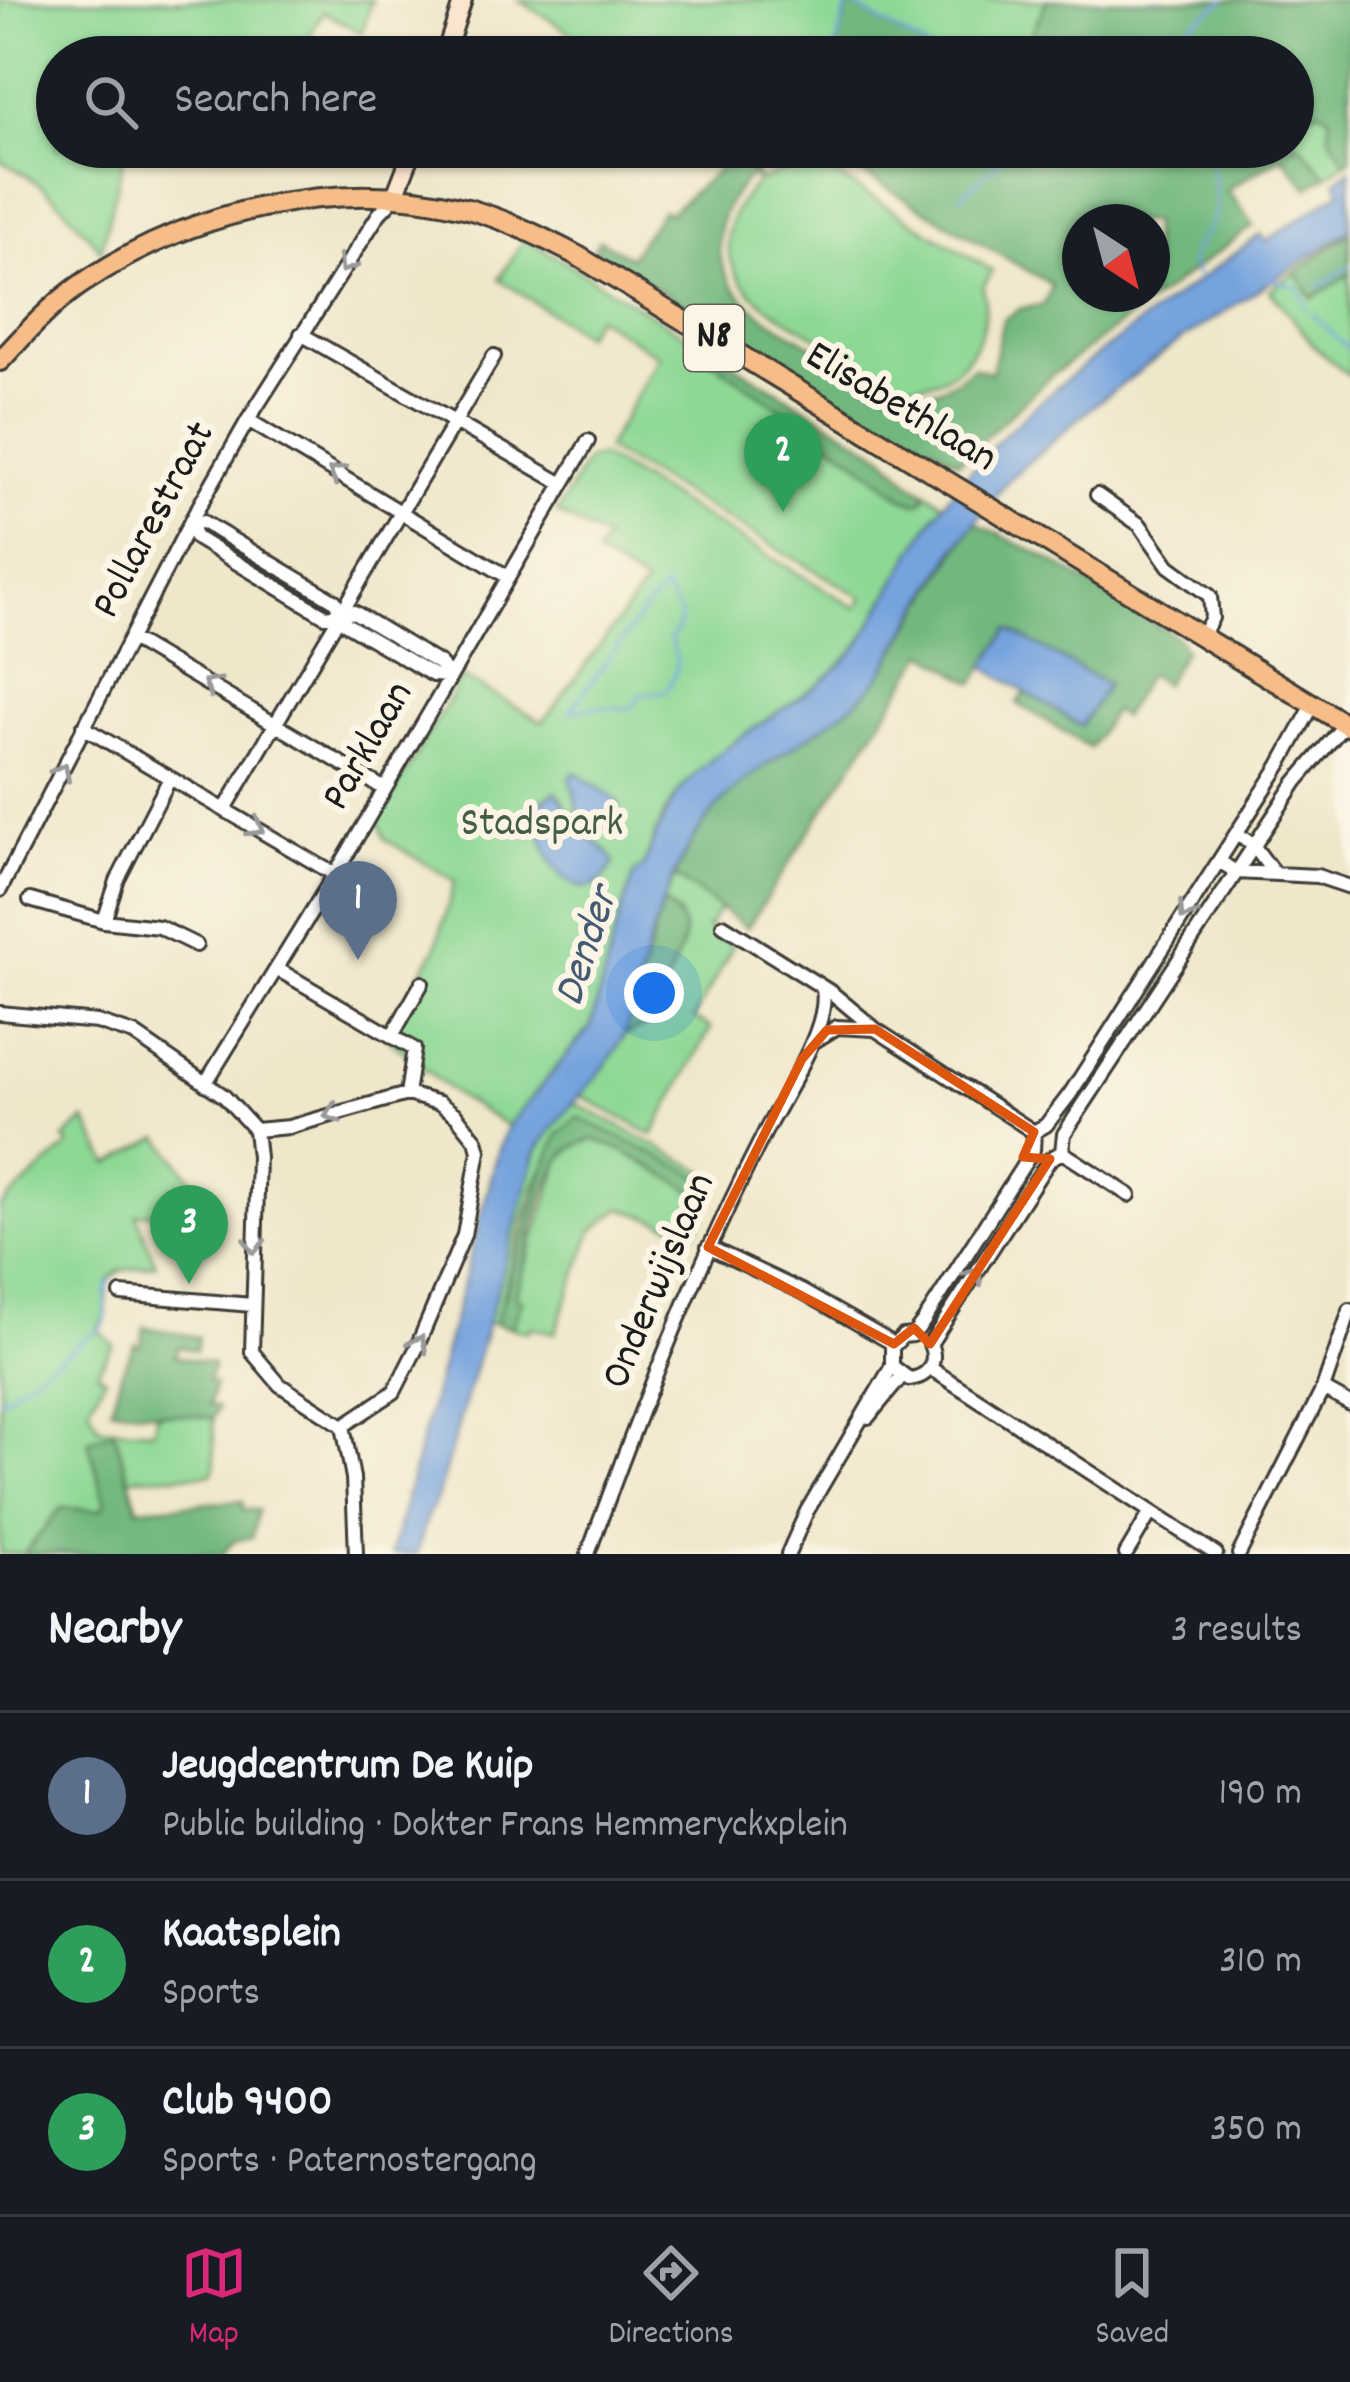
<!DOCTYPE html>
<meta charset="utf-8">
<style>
:root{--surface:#171b24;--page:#20242c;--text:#f1f3f6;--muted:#9ea1a6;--line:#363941;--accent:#db2777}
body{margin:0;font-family:Dekko,sans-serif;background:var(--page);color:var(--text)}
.compass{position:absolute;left:1062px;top:204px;width:108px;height:108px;border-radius:50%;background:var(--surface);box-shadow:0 3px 9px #0004;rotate:144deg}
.you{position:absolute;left:654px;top:993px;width:42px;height:42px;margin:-30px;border:9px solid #fff;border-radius:50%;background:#1a73e8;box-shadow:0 0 0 18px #1a73e833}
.badge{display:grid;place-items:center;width:78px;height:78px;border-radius:50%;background:var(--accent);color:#fff;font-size:39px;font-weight:700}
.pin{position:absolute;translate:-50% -99px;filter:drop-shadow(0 3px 6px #0008)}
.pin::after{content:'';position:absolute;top:63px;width:42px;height:36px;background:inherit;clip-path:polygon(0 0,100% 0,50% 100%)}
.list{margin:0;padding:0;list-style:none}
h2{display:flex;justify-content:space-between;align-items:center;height:156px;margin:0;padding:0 48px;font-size:51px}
h2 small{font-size:39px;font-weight:400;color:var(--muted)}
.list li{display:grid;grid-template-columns:78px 1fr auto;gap:36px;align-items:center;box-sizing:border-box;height:168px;padding:0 48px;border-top:3px solid var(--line)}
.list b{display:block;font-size:45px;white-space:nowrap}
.list p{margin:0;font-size:39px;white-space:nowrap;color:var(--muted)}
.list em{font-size:39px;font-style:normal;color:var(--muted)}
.icon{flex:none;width:66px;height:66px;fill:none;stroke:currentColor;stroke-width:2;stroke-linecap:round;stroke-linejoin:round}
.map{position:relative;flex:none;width:1350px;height:1554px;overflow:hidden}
.search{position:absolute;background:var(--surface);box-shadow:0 3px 9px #0004;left:36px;right:36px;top:36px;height:132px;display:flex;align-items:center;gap:30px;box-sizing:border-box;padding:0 42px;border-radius:66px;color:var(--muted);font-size:45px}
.sheet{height:660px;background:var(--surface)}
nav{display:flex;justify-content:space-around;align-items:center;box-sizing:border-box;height:168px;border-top:3px solid var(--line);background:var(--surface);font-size:33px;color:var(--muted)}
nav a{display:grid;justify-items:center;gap:6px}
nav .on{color:var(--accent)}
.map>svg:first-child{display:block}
.green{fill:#8ed895;stroke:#557a58;stroke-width:3}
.forest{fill:#72b87e;stroke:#476a4d;stroke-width:3;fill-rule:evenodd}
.water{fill:#74a3de;stroke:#48607d;stroke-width:3}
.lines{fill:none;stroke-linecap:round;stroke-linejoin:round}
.stream{stroke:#74a3de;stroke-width:3}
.street-casing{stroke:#3c3a36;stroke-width:18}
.secondary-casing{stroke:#3c3a36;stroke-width:22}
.primary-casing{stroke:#3c3a36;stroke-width:24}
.street{stroke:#fff;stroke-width:12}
.secondary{stroke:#fce5cf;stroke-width:16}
.primary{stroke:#f7bd88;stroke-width:18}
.oneway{stroke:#999}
.marked{fill:none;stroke:#de560d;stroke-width:9;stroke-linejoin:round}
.labels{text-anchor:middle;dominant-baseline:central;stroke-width:12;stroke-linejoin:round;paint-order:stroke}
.shield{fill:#fcf5e5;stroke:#5f5d58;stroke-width:3}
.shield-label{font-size:39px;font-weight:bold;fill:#1c1c1c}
.street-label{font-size:42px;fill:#1c1c1c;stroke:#fcf5e5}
.park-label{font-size:42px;fill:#445e46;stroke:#fcf5e5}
.water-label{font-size:45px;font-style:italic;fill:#445973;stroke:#fcf5e5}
</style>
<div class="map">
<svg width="1350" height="1554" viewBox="0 0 1350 1554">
<rect width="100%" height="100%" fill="#fcf5e5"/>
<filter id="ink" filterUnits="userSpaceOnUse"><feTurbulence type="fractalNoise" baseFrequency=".00833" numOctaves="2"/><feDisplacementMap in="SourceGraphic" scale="24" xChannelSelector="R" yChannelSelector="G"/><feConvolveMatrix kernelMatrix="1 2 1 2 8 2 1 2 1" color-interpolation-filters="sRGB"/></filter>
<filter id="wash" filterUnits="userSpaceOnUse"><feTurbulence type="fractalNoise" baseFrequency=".004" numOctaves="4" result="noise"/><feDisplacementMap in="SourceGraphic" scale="48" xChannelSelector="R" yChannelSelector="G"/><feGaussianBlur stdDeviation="2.7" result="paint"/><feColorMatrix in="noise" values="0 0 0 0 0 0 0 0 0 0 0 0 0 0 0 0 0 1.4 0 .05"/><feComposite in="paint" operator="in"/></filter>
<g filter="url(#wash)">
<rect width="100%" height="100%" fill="#efe7ca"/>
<path class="green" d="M 0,0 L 372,0 L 362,33 L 323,12 L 298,57 L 57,57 L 57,147 L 126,147 L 101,251 C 66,208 51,186 0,161 Z
M 519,0 L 1047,0 L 1021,57 L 941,57 L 849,4 L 833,57 L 609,57 Z
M 1322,110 L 1330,117 L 1329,135 L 1346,162 L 1326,176 L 1301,145 L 1293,145 L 1293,113 Z
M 752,147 L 754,170 L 760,181 L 783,171 L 811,170 L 816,163 L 993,271 L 983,287 C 994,337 959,390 904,384 C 879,381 852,358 831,345 C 790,319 726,296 728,238 C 729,215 741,198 757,183 L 738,152 Z
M 525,238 L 694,340 L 691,346 L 852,457 L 903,498 L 924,499 L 926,492 L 945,504 L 860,644 L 820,686 L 734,742 L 682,788 L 664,814 L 642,869 L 591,1026 L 508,1126 L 457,1096 L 384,1035 L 436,948 L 455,881 L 385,839 L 378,820 L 462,677 L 543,722 L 645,585 L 596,555 L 605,539 L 557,513 L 587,459 L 601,456 L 856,608 L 863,598 L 606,449 L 659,356 L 596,316 L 584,335 L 499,279 Z
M 1295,272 L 1312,298 L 1350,274 L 1350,377 L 1315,347 L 1270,290 Z
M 675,876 L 720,908 L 707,928 L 733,946 L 694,1018 L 711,1028 L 653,1135 L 578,1094 L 624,1035 L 645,1026 L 653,1016 L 683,942 L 679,915 L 663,902 Z
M 571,1101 L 721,1180 L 718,1185 L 577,1117 C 528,1169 515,1256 495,1324 L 486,1322 L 537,1151 Z
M 85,1120 L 109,1164 L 160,1137 L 196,1185 L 197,1210 L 136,1214 L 156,1264 L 120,1271 L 108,1281 L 106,1316 L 98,1330 L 114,1345 L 97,1372 L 105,1378 L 89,1407 L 99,1427 L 154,1430 L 156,1416 L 161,1413 L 213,1418 L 215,1468 L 212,1474 L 129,1478 L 114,1431 L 88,1441 L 107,1503 L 100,1510 L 61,1508 L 24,1554 L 0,1554 L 0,1207 L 69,1145 L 64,1139 Z
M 594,1139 L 622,1150 L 710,1201 L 695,1232 L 621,1208 L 593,1230 L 555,1333 L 531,1327 L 528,1332 L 512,1328 L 522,1301 L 515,1297 L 561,1159 L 574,1146 Z"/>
<path class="forest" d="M 1047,0 L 1350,0 L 1350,159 L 1346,162 L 1329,135 L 1330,117 L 1321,110 L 1293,113 L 1293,57 L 1259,57 L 1268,42 L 1247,57 L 1021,57 Z
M 849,3 L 941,57 L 833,57 Z
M 1293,145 L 1301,145 L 1326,176 L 1308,188 L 1282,156 L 1227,190 L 1254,225 L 1051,376 L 959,462 L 933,447 L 898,436 L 593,249 L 599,240 L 630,257 L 662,210 L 669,213 L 738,152 L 752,175 C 733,192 719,212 719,238 C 717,300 780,325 825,353 C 846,366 872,389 897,393 C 927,398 952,386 973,367 L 991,373 L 1003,320 L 1022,308 L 1044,305 L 1052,285 L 818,147 L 1233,147 L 1238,154 L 1253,148 ZM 1080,222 L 1152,222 L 1152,294 L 1080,294 Z
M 1350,233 L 1350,274 L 1312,298 L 1295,272 Z
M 694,340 L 885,456 L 910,482 L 926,492 L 924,499 L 917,503 L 903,498 L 852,457 L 690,346 Z
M 974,522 L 1047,558 L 1177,637 L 1185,649 L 1164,684 L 1148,674 L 1122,717 L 1113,711 L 1090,748 L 1017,703 L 1026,692 L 1081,726 L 1107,684 L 1009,630 L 974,683 L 925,653 L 747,928 L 675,876 C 693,836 717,798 752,772 C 796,739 843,721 879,678 Z
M 663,902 C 677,914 687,923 683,942 L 653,1016 L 645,1026 L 624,1035 Z
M 578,1117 L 718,1185 L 710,1201 L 622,1150 L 594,1139 C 581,1144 569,1147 561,1159 C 541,1188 526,1259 515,1296 L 522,1300 L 512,1328 L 495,1324 L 547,1161 L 559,1134 Z
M 144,1327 L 198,1337 L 196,1351 L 179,1346 L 175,1356 L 213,1364 L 208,1382 L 215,1384 L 209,1405 L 218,1407 L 213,1418 L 111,1408 L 122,1371 L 135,1344 L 141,1346 Z
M 114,1431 L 138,1508 L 243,1501 L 243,1510 L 258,1510 L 252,1537 L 233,1541 L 223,1554 L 24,1554 L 61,1508 L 99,1510 L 106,1503 L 88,1441 Z"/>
<path class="water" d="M 1350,169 L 1350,230 L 1178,342 L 1093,406 L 1009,479 L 955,549 L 879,678 C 832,734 761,755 714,811 C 677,855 657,914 642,969 C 636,990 633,1012 625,1032 C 611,1069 560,1112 537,1151 L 437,1499 L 428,1514 L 417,1554 L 391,1554 L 498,1152 L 508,1126 L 591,1026 L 619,918 L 635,872 L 642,869 C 655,841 664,809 684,786 C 735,728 811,704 860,644 C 894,588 924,522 968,473 C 1050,379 1162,309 1261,234 L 1266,241 L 1341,191 L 1336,181 Z
M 1009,629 L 1107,685 L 1081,726 L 984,667 Z
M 575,772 L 615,799 L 620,806 L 609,818 C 595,815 589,815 582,828 C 592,843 607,846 614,863 C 581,927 530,850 540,802 L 556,791 L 571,814 L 578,811 L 570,777 Z"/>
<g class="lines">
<path class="stream" d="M 849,3 L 941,57
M 833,57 L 849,0
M 1151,57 L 1148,54 L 1225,0
M 961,196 L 1014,147
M 1200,279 L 1190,263 C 1194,247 1201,240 1209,228 C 1223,207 1212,170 1208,147
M 1270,279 L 1298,287 L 1306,308
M 1318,287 L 1350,266
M 1312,314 L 1350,351
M 665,589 L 681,616 L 677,630 L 670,638 C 679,660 680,671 666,691 L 640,695 L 632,708 L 597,707 L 570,711 L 643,612 Z
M 0,1400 L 103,1326 C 111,1310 100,1295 111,1279"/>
</g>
</g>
<g filter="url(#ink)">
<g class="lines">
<g class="street-casing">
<path id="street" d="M 301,334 L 563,484
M 248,420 L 508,577
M 1097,495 L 1140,525 L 1169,566 L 1210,596 L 1212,618 L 1202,636
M 190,523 L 196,538 L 325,616 L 354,612 L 440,664 L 449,676
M 190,523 L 203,522 L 335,601 L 346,624 L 433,675 L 449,676
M 131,639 L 383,788
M 83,727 L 334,874
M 170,778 L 117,881 L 104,921 L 159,927 L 196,945
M 225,809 L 494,356
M 1237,834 L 1253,845 L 1273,872
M 1219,861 L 1236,872 L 1317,876 L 1350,887
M 0,890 L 193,517 L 248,420 L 379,214 L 394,198
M 30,900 L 104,921
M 723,925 L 832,993 L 874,1028
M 277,969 L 414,1049 L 407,1094
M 0,1013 L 97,1022 L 134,1034 L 224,1096 L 255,1130
M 393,1034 L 422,983
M 813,1042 L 837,1027 L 875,1029 L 1034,1132
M 205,1084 L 343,861 L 588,441
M 255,1130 L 289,1127 L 407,1094 L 439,1103 L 456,1115 L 476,1140 L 479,1151 L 464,1235 L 416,1349 L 394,1392 L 343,1426
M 255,1130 L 258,1157 L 252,1352 L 280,1385 L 343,1426 L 353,1478 L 356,1554
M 1034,1132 L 1046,1125 L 1070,1094 L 1280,765 L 1313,705
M 1062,1152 L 1129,1195
M 708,1247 L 803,1292 L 894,1344
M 121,1294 L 252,1305
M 892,1366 L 909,1379 C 929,1377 938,1362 930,1344 L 1050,1159 L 1062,1152 L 1064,1134 L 1296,782 L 1345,724
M 930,1368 L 1216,1554
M 1323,1389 L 1350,1404
M 868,1417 L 902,1376
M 588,1554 C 640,1410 695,1268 765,1132 C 783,1097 830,1027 823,990
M 788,1554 L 807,1511 L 892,1366 L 892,1347 L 903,1336 L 913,1335 L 924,1321 L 1033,1150 L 1034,1132
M 1126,1554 L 1151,1512
M 1239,1554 L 1323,1389 L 1350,1310"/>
</g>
<g class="secondary-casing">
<path id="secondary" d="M 444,57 L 463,0
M 394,198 L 414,147"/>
</g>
<g class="primary-casing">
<path id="primary" d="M 0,361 C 25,334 50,306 80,285 C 189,210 339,175 468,209 C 507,220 542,237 578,256 L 1350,727"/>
</g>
<use href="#street" class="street"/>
<use href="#secondary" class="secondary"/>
<use href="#primary" class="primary"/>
</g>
<defs><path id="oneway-chevron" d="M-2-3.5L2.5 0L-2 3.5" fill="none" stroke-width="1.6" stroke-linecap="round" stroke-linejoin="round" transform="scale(3)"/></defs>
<g class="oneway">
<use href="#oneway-chevron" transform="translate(346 265) rotate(123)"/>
<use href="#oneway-chevron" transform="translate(336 473) rotate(-149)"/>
<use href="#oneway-chevron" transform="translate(211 685) rotate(-150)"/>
<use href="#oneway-chevron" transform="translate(62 771) rotate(-63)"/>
<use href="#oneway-chevron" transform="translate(256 828) rotate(31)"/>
<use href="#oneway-chevron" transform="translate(1186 912) rotate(123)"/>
<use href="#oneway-chevron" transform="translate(332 1114) rotate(163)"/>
<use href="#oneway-chevron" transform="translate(254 1246) rotate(92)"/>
<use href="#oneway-chevron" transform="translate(975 1275) rotate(-57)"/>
<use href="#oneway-chevron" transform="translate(419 1343) rotate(-64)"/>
</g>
</g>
<path class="marked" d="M 875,1029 L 1034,1132 L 1023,1157 L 1050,1159 L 930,1344 L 914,1328 L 894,1344 L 708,1247 L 802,1059 L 827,1030 Z"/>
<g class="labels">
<rect class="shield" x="684" y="305" width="60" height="66" rx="9"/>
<g class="shield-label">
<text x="714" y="338">N8</text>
</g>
<g class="street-label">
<text transform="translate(900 409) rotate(31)">Elisabethlaan</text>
<text transform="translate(156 521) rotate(-62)">Pollarestraat</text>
<text transform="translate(370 747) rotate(-60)">Parklaan</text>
<text transform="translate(661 1282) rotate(-67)">Onderwijslaan</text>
</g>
<g class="park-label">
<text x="542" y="826">Stadspark</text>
</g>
<g class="water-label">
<text transform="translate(589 947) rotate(-72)">Dender</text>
</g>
</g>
</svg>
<svg class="compass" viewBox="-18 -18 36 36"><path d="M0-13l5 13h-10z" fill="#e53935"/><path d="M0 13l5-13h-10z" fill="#9ea1a6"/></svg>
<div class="you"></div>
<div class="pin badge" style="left:358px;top:960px;background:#5c6f8a">1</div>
<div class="pin badge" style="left:783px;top:512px;background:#2e9e5b">2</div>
<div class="pin badge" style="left:189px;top:1284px;background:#2e9e5b">3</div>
<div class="search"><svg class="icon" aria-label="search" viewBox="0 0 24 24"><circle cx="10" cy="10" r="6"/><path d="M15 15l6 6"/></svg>Search here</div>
</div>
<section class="sheet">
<h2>Nearby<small>3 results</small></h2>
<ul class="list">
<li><span class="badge" style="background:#5c6f8a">1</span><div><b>Jeugdcentrum De Kuip</b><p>Public building · Dokter Frans Hemmeryckxplein</p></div><em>190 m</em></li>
<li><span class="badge" style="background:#2e9e5b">2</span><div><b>Kaatsplein</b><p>Sports</p></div><em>310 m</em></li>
<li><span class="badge" style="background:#2e9e5b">3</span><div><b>Club 9400</b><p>Sports · Paternostergang</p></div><em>350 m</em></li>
</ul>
</section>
<nav>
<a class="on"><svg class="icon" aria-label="map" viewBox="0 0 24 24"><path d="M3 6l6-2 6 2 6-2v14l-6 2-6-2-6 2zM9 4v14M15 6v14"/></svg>Map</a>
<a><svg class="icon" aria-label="directions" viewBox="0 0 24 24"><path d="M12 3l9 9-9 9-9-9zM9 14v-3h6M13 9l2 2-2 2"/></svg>Directions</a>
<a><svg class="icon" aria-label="saved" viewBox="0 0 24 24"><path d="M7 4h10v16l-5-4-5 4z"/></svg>Saved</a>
</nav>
